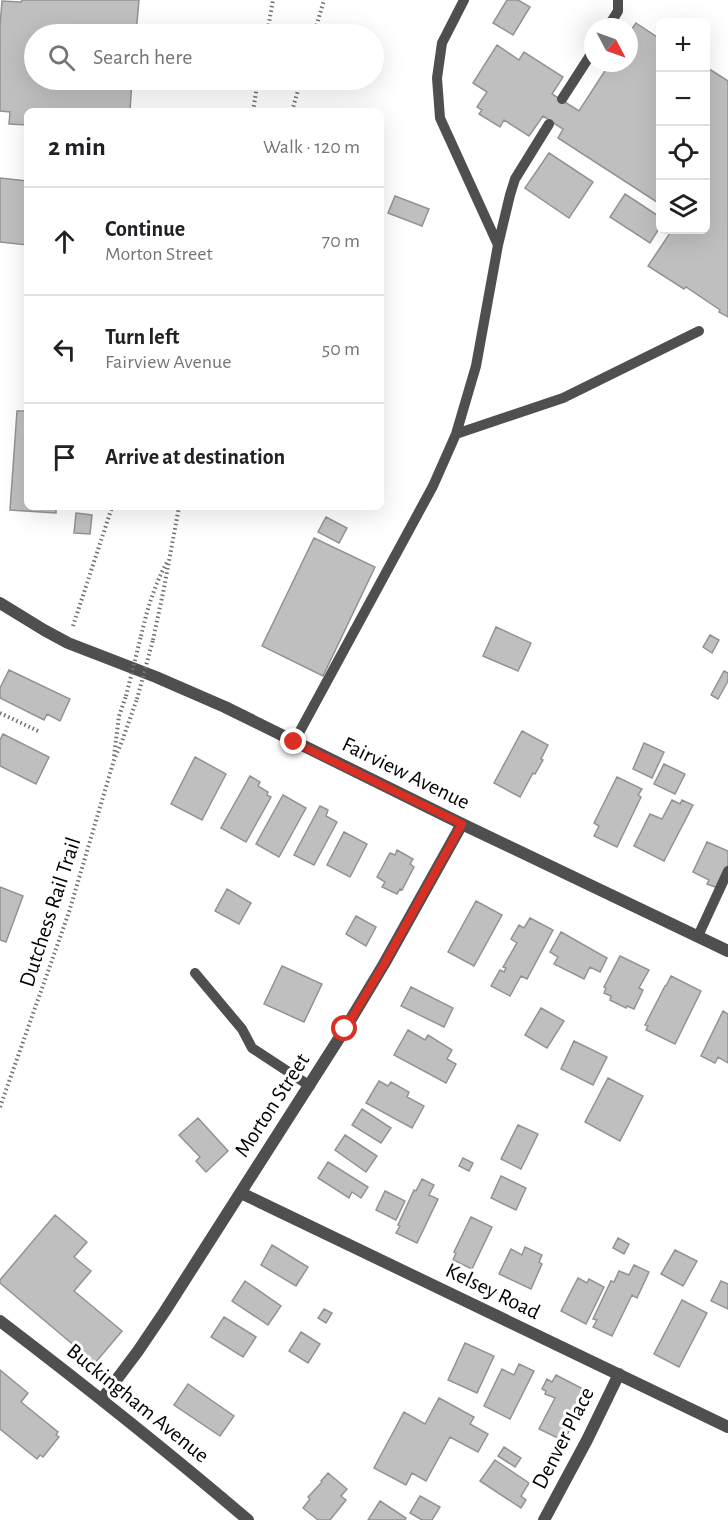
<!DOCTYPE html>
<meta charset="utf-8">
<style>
:root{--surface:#fff;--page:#f2f2f2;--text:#202124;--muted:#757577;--line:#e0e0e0}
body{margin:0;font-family:"Alegreya Sans",sans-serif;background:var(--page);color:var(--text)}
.controls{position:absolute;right:18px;top:18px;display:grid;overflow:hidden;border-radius:9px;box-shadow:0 6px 24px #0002}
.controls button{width:54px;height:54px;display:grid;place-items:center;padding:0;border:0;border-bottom:2px solid var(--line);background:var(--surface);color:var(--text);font:30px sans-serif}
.compass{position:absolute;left:584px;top:18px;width:54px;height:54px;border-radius:50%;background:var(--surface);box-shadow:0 6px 24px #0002;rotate:131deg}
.stop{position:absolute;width:18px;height:18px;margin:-14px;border:4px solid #d93025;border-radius:50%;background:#fff}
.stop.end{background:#d93025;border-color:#fff;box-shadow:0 2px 6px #0008}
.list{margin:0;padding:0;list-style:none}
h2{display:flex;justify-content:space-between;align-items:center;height:78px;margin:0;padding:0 24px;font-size:26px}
h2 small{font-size:20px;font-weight:400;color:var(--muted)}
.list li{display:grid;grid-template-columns:39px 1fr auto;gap:18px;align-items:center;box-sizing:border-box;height:108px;padding:0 24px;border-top:2px solid var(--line)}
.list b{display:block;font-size:22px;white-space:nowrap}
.list p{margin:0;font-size:20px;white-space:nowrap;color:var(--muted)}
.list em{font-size:20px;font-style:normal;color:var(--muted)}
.icon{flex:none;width:33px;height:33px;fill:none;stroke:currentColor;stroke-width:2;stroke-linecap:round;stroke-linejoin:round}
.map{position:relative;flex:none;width:728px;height:1520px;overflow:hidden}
.search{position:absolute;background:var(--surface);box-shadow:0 6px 24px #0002;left:24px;top:24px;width:360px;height:66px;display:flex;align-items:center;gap:15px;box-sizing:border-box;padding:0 21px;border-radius:33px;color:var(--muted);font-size:22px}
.panel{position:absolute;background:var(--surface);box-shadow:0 6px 24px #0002;left:24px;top:108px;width:360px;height:402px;border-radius:9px}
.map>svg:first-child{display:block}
.building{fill:#bfbfbf;stroke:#939393;stroke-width:1.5}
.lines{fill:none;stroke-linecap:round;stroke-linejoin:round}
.path{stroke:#717171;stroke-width:4;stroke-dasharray:1.5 3;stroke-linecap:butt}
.lane{stroke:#4f4f4f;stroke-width:10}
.street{stroke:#4f4f4f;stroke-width:12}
.path-bridge{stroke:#717171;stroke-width:4;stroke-dasharray:1.5 3;stroke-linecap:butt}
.route{stroke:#d93025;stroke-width:8}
.labels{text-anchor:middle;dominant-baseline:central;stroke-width:6;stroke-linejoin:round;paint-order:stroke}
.street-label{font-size:22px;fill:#000;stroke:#fff}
</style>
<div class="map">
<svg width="728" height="1520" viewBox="0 0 728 1520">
<rect width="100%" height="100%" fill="#fff"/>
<path class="building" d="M 22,0 L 139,0 L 136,34 L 34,34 L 34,80 L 132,80 L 130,111 L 27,111 L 27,125 L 9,124 L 10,112 L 0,111 L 0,25 L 2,1 L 21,2 Z
M 507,0 L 518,0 L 530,7 L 513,35 L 493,23 Z
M 636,23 L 660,39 L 660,204 L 558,138 L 563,129 L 543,116 L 529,136 L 504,120 L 500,127 L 479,114 L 482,110 L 477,107 L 487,92 L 473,83 L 497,45 L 519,60 L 524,52 L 563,77 L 552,94 L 579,111 L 610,63 L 629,63 L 629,33 Z
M 706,67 L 728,81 L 728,317 L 719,312 L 720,310 L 686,287 L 684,289 L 648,266 L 672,230 L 706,230 Z
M 549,153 L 593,182 L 569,218 L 525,188 Z
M 0,178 L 27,181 L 27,245 L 0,242 Z
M 625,194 L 660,217 L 660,227 L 650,243 L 610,217 Z
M 395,196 L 429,209 L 422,226 L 388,213 Z
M 17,411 L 27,411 L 27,507 L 56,507 L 56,513 L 10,510 Z
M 76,513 L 92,515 L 90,534 L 74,533 Z
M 326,517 L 347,528 L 339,543 L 318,532 Z
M 314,538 L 375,567 L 323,676 L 262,646 Z
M 496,627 L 531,643 L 518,671 L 483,656 Z
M 710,635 L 719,640 L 712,653 L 703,647 Z
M 9,670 L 70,699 L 60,721 L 47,714 L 44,720 L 0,698 L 0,688 Z
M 724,671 L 728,673 L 728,681 L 718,699 L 711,695 Z
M 522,731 L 548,745 L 541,759 L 543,760 L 535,774 L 533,773 L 520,797 L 494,783 Z
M 3,734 L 49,757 L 36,784 L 0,766 L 0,740 Z
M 644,743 L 664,752 L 652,778 L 633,769 Z
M 195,757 L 226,774 L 202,820 L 171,804 Z
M 664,764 L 685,774 L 675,794 L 654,784 Z
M 250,776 L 260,782 L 258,786 L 268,792 L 267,795 L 271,797 L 246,842 L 221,828 Z
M 617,777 L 642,789 L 638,795 L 641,797 L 617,847 L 594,836 L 599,826 L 594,823 Z
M 283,795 L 306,808 L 279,857 L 256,844 Z
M 672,800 L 680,804 L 682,800 L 693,805 L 664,861 L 634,846 L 650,814 L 662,819 Z
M 320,806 L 328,810 L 326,816 L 337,822 L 314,865 L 294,855 Z
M 344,832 L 367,844 L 350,877 L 327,865 Z
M 707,842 L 728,851 L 728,865 L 718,888 L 707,884 L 709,880 L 693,872 Z
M 397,850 L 413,859 L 410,864 L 414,867 L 402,890 L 400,889 L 397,894 L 382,887 L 385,882 L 377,877 L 390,853 L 395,855 Z
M 0,887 L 23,896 L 6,942 L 0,940 Z
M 227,889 L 251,903 L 239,924 L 215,911 Z
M 476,901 L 502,915 L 474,966 L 448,952 Z
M 356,916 L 376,927 L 366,946 L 346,934 Z
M 530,918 L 553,930 L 527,979 L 521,976 L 510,996 L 491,986 L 500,970 L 504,972 L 506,968 L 503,967 L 517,943 L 511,939 L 519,925 L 524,928 Z
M 561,932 L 607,958 L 600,972 L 590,967 L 584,979 L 554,964 L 558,957 L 550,952 Z
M 620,956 L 649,970 L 639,988 L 643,990 L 634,1009 L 627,1006 L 626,1008 L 610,1000 L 611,996 L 604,993 L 606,988 L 604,987 Z
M 282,966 L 322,984 L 304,1022 L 264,1004 Z
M 671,976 L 701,991 L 675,1044 L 646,1030 L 648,1026 L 645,1025 L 665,986 L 666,986 Z
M 411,987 L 453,1008 L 444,1027 L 401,1006 Z
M 541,1008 L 564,1021 L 547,1048 L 525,1035 Z
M 723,1011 L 728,1014 L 728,1063 L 718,1057 L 715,1063 L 701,1056 Z
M 408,1030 L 425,1040 L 428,1035 L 452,1050 L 447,1059 L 456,1064 L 446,1083 L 394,1055 Z
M 574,1041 L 607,1057 L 593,1085 L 561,1069 Z
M 608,1078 L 643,1096 L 620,1141 L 585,1122 Z
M 379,1081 L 388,1086 L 391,1082 L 409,1092 L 407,1097 L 424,1106 L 412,1128 L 366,1103 Z
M 362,1109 L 391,1128 L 381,1143 L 352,1125 Z
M 198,1118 L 228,1151 L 206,1172 L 196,1161 L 200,1157 L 179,1135 Z
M 518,1125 L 538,1134 L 521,1169 L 501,1159 Z
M 345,1135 L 377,1156 L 366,1172 L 335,1150 Z
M 463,1158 L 473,1163 L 469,1171 L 459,1166 Z
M 328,1162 L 368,1187 L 361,1198 L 352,1192 L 349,1198 L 318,1178 Z
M 501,1176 L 526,1188 L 516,1210 L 491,1198 Z
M 422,1179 L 434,1185 L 429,1195 L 438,1199 L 417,1243 L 396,1233 L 400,1226 L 398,1225 L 414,1190 L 416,1191 Z
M 385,1191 L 405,1201 L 396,1220 L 376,1210 Z
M 55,1215 L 87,1242 L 74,1257 L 91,1271 L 74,1291 L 122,1331 L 95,1363 L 0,1283 L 0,1280 Z
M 471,1217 L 492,1227 L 472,1269 L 453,1260 L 456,1253 L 454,1252 Z
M 618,1238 L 629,1244 L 624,1254 L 613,1248 Z
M 272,1245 L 308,1267 L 296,1286 L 261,1265 Z
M 525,1247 L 542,1255 L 539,1262 L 542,1264 L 531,1289 L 499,1274 L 511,1249 L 522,1255 Z
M 675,1250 L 697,1261 L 683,1286 L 661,1274 Z
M 634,1265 L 649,1272 L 637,1298 L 632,1295 L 612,1336 L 593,1327 L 597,1320 L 593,1319 L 611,1281 L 614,1282 L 619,1271 L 629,1275 Z
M 578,1278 L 587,1283 L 589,1279 L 604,1287 L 586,1324 L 561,1311 Z
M 245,1281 L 281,1306 L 268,1325 L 232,1301 Z
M 721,1281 L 728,1284 L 728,1309 L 711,1301 Z
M 682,1300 L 707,1313 L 679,1367 L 654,1354 Z
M 324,1309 L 332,1313 L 326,1323 L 318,1318 Z
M 224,1317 L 256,1337 L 243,1357 L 211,1337 Z
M 301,1332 L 320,1344 L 308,1363 L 289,1351 Z
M 465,1343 L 494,1356 L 477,1393 L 448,1380 Z
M 519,1364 L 534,1371 L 510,1419 L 484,1406 L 502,1369 L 514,1375 Z
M 0,1370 L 28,1393 L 21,1402 L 58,1432 L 56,1435 L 59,1437 L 43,1457 L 40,1455 L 37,1459 L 0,1429 Z
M 556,1375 L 589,1392 L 564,1441 L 539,1429 L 555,1398 L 545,1394 L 546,1391 L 542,1389 L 547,1379 L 552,1382 Z
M 188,1384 L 234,1416 L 220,1436 L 174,1405 Z
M 439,1398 L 474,1417 L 470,1424 L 488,1434 L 478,1452 L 450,1437 L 426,1481 L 412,1473 L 406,1485 L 374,1468 L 404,1412 L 425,1424 Z
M 504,1447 L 521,1458 L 515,1467 L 498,1456 Z
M 495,1460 L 529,1483 L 521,1496 L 526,1500 L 521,1508 L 480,1481 Z
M 328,1473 L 347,1489 L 341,1496 L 346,1500 L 330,1520 L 318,1520 L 303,1508 L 310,1499 L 308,1497 L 322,1482 L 321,1481 Z
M 420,1496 L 440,1507 L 432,1520 L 422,1520 L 410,1513 Z
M 380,1501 L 406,1518 L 405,1520 L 368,1520 Z"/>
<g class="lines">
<path class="path" d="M 267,34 L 273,0
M 314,34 L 324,0
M 253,111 L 258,80
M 292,111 L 301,80
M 73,626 L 112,507
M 141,636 C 147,610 154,586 167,562
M 153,640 L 164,588 L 179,507
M 0,713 L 38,731
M 114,756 L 119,716 L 126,696
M 0,1107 L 69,912 L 114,760 L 122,741 L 137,699"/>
<path class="lane" d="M 464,0 L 442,43 L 437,78 L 440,118 L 498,245
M 608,27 L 618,11 L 618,0
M 562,99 L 593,51
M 456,434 L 563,398 L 699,331
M 294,742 L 433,486 L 456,434 L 476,366 L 498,245 L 510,195 L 515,179 L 549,124
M 698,936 L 728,871
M 195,973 L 242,1029 L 252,1048 L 310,1086"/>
<path class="street" d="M 0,603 L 44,630 L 68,643 L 156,677 L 225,707 L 462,824 L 728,951
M 241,1193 L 728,1427
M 0,1321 C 84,1385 167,1451 248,1520
M 102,1399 L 138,1351 L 165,1311 L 345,1029 L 384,964 L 462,824
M 544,1520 L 587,1440 L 619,1374"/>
<path class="path-bridge" d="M 126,696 L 141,636
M 137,699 L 153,640"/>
</g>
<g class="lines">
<path class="route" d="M 294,742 L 462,824 L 384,964 L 345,1029"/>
</g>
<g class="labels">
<g class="street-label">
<text transform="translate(406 773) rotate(26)">Fairview Avenue</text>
<text transform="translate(50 912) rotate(-72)">Dutchess Rail Trail</text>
<text transform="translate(272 1105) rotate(-57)">Morton Street</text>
<text transform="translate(493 1291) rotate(26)">Kelsey Road</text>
<text transform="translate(138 1403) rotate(39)">Buckingham Avenue</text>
<text transform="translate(563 1438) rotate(-63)">Denver Place</text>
</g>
</g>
</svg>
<div class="controls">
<button>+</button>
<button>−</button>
<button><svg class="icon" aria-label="locate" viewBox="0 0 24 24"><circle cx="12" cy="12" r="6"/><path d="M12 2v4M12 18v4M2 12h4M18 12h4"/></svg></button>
<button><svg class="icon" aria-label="layers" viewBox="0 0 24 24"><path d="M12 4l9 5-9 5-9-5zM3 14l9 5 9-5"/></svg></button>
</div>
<svg class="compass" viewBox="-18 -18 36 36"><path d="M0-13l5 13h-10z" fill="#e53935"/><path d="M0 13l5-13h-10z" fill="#757577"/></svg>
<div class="stop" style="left:345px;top:1029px"></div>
<div class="stop end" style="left:294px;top:742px"></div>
<div class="search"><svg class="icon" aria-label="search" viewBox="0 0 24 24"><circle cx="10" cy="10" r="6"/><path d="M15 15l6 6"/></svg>Search here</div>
<section class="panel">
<h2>2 min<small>Walk · 120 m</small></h2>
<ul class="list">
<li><svg class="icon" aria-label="ahead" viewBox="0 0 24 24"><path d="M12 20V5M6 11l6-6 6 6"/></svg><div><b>Continue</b><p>Morton Street</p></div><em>70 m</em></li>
<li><svg class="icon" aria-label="left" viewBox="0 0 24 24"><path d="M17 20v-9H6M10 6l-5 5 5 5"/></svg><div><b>Turn left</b><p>Fairview Avenue</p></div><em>50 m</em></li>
<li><svg class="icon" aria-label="arrive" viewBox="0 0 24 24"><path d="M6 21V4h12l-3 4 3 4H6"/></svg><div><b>Arrive at destination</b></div></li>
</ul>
</section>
</div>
